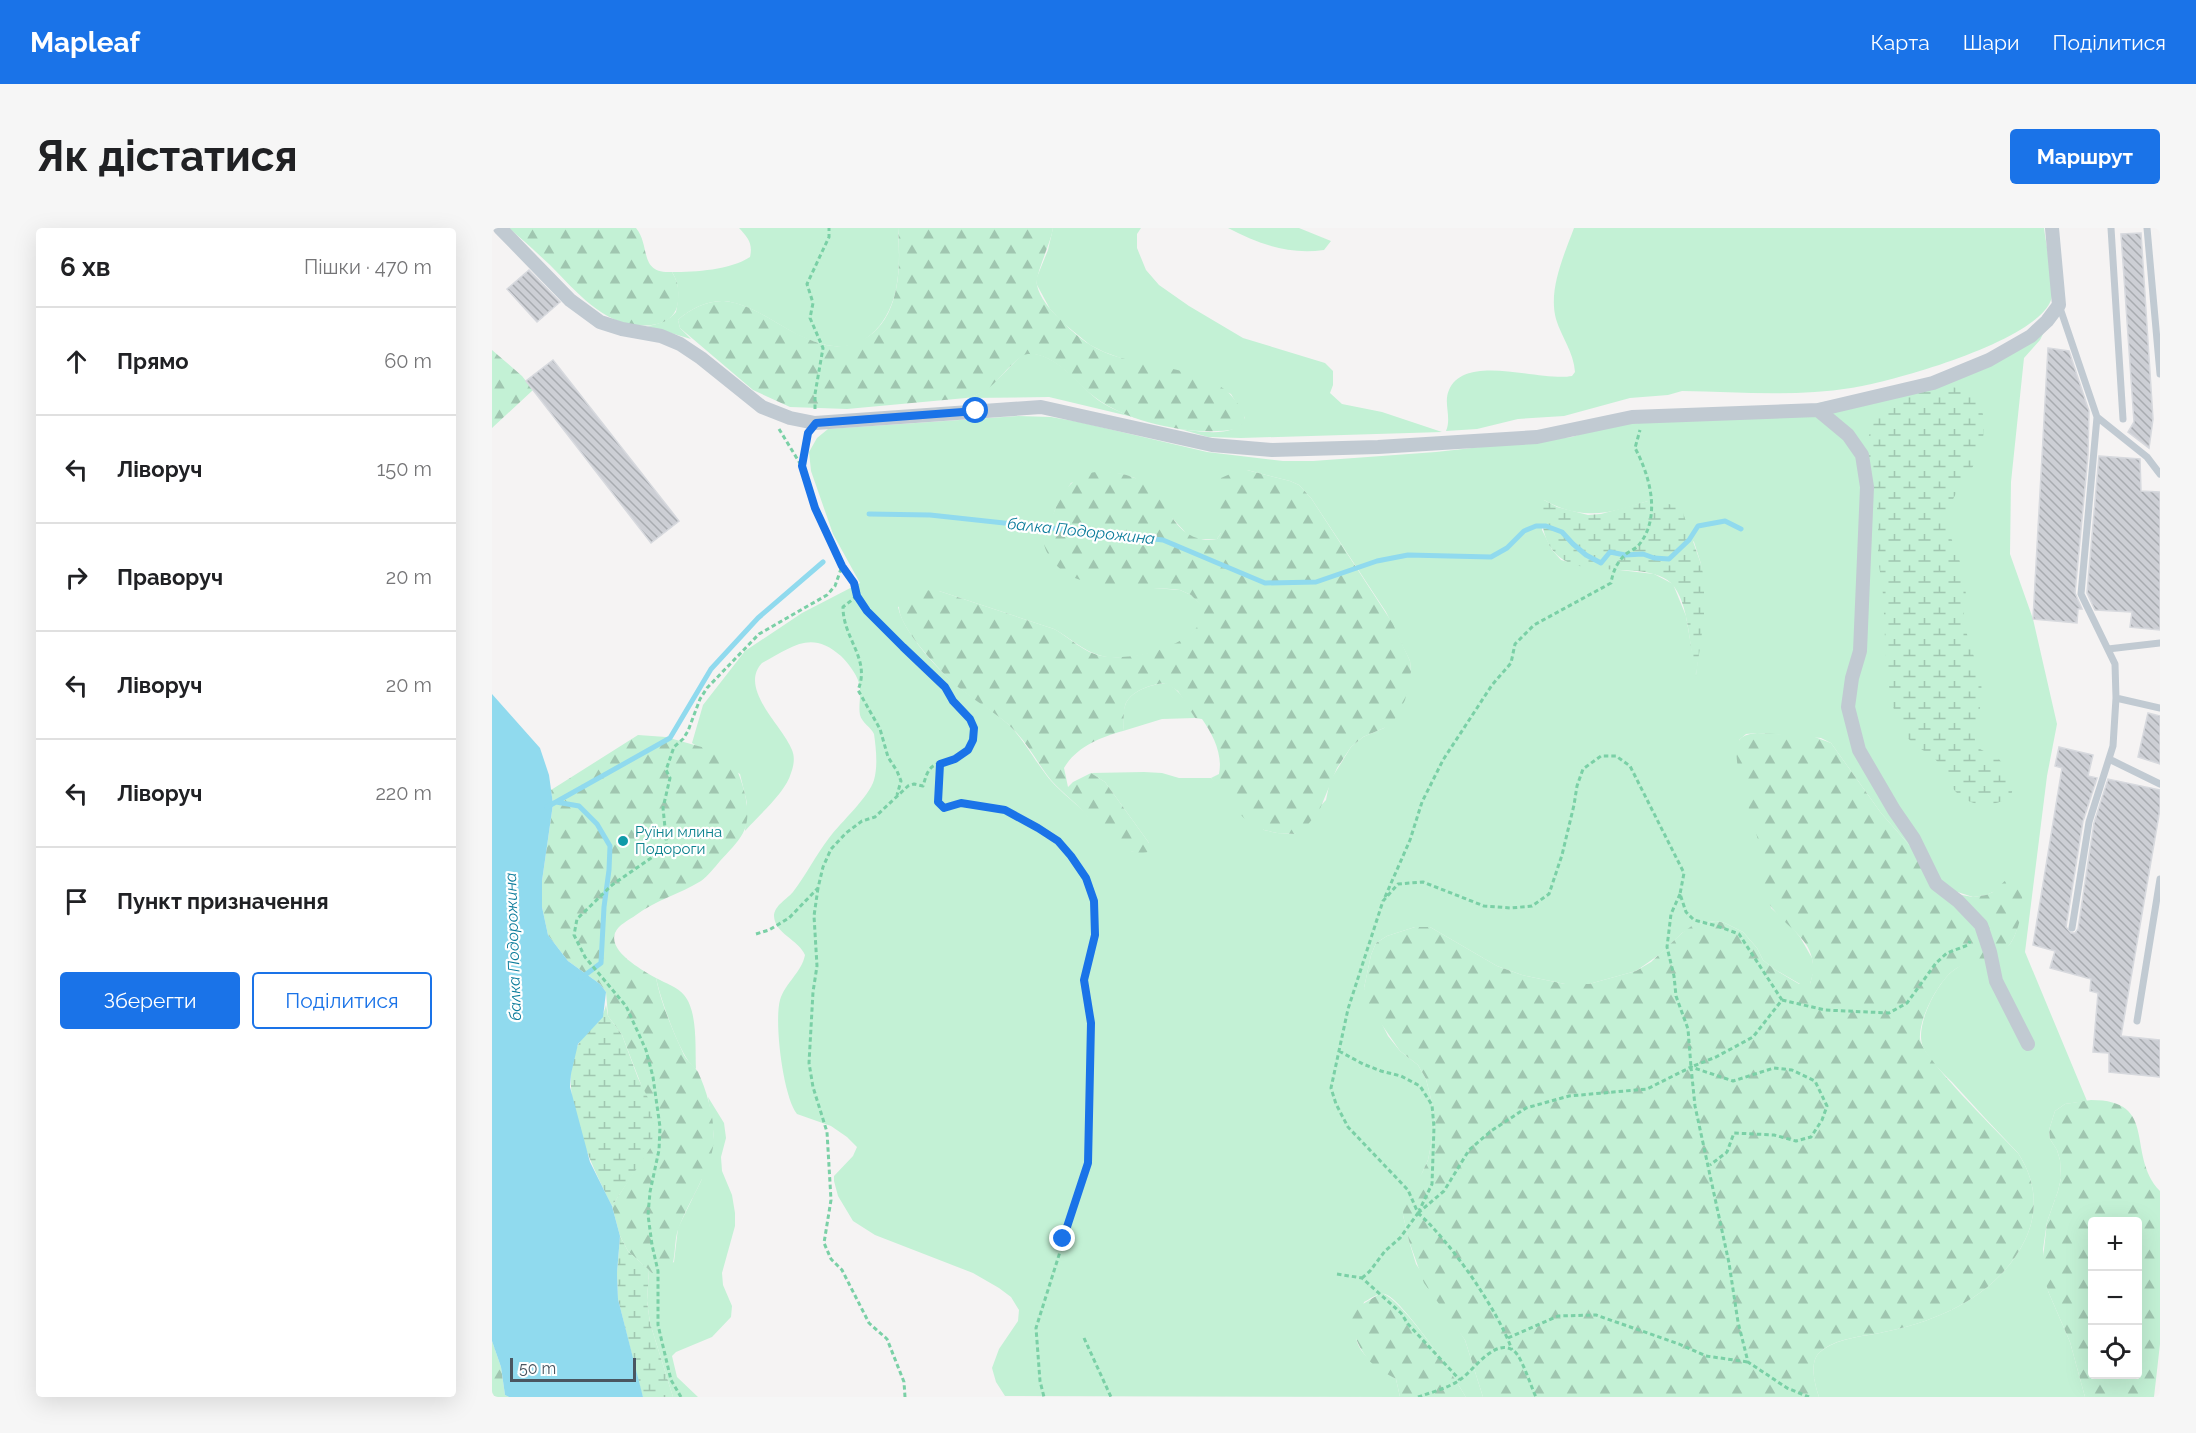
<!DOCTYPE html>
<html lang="uk">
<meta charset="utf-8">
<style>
:root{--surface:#fff;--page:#f6f6f6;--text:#202124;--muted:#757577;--line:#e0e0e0;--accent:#1a73e8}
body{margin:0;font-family:Raleway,sans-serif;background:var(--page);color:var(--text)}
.controls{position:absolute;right:18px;bottom:18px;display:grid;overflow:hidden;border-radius:6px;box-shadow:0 6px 24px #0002}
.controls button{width:54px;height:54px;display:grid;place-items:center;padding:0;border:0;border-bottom:2px solid var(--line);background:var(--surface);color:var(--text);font:30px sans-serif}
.scale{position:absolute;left:18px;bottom:15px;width:126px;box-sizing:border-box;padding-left:6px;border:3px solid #4a5661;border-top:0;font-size:16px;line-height:21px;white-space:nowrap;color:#4a5661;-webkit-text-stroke:4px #fff;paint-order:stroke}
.stop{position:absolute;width:18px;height:18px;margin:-14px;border:4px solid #1a73e8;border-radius:50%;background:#fff}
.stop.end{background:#1a73e8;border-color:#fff;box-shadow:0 2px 6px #0008}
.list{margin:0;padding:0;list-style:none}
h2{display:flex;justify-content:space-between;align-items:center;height:78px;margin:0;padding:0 24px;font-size:26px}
h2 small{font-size:20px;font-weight:400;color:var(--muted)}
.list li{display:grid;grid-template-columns:39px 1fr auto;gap:18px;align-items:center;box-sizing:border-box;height:108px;padding:0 24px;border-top:2px solid var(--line)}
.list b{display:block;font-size:22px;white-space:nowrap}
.list em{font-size:20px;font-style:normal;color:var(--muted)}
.actions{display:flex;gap:12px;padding:18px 24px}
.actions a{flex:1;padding:14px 0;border:2px solid var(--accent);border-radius:6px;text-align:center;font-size:21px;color:var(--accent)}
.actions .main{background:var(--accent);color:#fff}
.icon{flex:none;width:33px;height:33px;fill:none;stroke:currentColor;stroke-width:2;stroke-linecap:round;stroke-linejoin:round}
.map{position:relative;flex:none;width:1668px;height:1169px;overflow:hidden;border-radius:6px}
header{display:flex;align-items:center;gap:36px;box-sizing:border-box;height:84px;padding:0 30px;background:var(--accent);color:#fff}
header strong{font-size:28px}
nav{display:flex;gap:33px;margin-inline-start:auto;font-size:21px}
.intro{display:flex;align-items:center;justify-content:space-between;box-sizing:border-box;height:144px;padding:0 36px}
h1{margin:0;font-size:42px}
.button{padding:15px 27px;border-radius:6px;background:var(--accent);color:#fff;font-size:21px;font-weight:700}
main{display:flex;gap:36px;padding:0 36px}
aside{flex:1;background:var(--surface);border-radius:6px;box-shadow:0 6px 24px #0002}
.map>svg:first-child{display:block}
.green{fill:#c3f1d5;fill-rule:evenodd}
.forest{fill:url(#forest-firs);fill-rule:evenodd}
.wetland{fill:url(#wetland-marsh)}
.water{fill:#90daee}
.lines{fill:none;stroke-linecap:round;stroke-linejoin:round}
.stream{stroke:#90daee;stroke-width:5}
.building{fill:url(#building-back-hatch);stroke:#d7d9de;stroke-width:1.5}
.path{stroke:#7ad0a6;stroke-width:3;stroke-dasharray:4.5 3;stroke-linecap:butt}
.service{stroke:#c1cad2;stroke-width:7}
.minor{stroke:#c1cad2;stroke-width:14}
.route{stroke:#1a73e8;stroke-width:8}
.culture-dot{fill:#0f9aa8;stroke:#fff;stroke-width:2}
.labels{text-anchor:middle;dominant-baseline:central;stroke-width:4.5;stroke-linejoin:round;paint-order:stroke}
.culture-label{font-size:15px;fill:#0d838f;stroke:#fff;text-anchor:start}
.water-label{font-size:16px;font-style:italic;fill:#0c7c9b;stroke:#fff}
</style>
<header>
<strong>Mapleaf</strong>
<nav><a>Карта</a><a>Шари</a><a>Поділитися</a></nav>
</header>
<div class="intro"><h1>Як дістатися</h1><a class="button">Маршрут</a></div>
<main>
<aside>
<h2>6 хв<small>Пішки · 470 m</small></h2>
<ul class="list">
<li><svg class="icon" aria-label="ahead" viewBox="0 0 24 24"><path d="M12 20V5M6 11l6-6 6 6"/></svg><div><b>Прямо</b></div><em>60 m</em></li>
<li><svg class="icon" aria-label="left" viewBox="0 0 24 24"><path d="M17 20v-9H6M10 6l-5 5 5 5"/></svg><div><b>Ліворуч</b></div><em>150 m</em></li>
<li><svg class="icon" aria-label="right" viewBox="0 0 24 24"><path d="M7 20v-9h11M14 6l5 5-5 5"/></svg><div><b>Праворуч</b></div><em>20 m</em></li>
<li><svg class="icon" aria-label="left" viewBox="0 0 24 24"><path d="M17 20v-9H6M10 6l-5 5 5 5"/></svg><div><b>Ліворуч</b></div><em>20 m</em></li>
<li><svg class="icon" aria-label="left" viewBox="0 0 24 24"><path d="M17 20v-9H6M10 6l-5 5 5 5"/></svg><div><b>Ліворуч</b></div><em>220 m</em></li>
<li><svg class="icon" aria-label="arrive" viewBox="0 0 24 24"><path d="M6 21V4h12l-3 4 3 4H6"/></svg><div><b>Пункт призначення</b></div></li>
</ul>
<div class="actions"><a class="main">Зберегти</a><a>Поділитися</a></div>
</aside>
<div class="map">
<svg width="1668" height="1169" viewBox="0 0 1668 1169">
<defs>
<pattern id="forest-firs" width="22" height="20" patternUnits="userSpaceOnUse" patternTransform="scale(1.5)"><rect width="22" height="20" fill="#c3f1d5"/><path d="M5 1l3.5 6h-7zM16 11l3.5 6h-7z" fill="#a0c6b0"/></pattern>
<pattern id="wetland-marsh" width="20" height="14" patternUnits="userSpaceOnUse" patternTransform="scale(1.5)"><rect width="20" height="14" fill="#c3f1d5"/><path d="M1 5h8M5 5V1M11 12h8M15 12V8" fill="none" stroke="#a0c6b0"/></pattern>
<pattern id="building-back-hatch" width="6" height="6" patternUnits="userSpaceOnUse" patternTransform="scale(1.5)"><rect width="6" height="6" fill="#cdcfd5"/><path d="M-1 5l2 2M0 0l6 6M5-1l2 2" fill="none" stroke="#a8abb0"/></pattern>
</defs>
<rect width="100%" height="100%" fill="#f5f3f3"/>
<path class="green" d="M 247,0 L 406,0 C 407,18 408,37 405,55 C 401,87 378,123 341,118 C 329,117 317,112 306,107 C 282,95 260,76 232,73 C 217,72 197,81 186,92 L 188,100 L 199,111 L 155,98 C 165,97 178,92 184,84 C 187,69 188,57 180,44 C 204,44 238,42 258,29 C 261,15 256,10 247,0 Z
M 561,0 L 649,0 L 645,6 L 645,20 L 654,42 L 667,57 L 697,78 L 751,110 L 833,135 L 841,143 L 841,157 L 838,165 L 850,176 L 890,184 L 950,204 L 749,210 L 716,209 L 688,201 C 707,203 743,211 753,190 L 739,166 L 686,143 L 634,132 L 612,124 L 598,117 L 570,94 L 558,81 L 545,57 L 545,49 L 556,22 Z
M 736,0 L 807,0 L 839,13 L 832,22 C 796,27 767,16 736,0 Z
M 1082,0 L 1552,0 C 1554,16 1563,58 1559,72 C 1545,113 1400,154 1359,160 C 1304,169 1246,164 1190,163 L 1176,167 L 1138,170 L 1072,188 L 1026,191 L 985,201 L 954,203 C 960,189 951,175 957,162 C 973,124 1048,154 1080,148 L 1083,144 C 1082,125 1069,108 1064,91 C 1056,62 1072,27 1082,0 Z
M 1554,100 L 1548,112 L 1532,130 L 1519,254 L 1518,326 L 1541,391 L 1565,496 L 1555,548 L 1533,724 L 1595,873 L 1573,876 L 1563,883 L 1557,902 L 1558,911 L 1565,922 L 1568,932 L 1569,950 L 1566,963 L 1555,994 L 1551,1021 L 1556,1063 L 1578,1114 L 1593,1169 L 1327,1169 C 1323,1157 1317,1135 1327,1125 C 1345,1109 1371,1109 1392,1104 C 1448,1093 1507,1066 1533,1012 C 1547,983 1544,952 1526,925 C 1504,902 1482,878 1460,854 C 1450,844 1437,832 1431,819 C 1422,799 1445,754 1462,742 C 1491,721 1517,740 1527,693 C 1529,682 1531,671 1527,661 L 1501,664 L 1494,667 L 1481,669 L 1450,659 L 1426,627 L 1389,585 L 1339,515 L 1329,510 L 1265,505 L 1254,506 L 1247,512 L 1249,548 L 1268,615 L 1279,680 L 1298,697 L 1308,709 L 1320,730 L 1322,742 L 1318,756 L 1308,756 L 1282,741 L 1271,732 L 1265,720 L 1251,704 L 1233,695 L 1224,693 L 1210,695 L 1190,705 L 1168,726 L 1144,743 L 1097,756 L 1073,756 L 1030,747 L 1005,738 L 938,699 L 923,699 L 895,708 L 884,715 L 879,727 L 872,760 L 896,808 L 908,823 L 926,837 L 934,851 L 941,879 L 943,896 L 936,932 L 911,987 L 917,1013 L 924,1036 L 973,1112 L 991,1169 L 974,1169 C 964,1151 910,1071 893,1066 C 886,1064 878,1071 872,1074 C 870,1084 864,1097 864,1107 C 864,1126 890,1142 904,1151 L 908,1169 L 513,1168 L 504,1154 L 500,1140 L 507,1121 L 526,1093 L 527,1082 L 519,1069 L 507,1060 L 481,1045 L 383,1007 L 361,993 L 346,968 L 342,953 L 342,948 L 361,928 L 365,919 L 355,909 L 339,898 L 305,886 C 291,868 282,794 288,772 C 293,755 310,744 313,727 C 306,711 283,706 282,688 C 282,678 295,671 301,664 C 314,647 324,627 337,610 C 349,594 377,569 382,552 C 386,538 384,520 382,506 C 379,499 370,495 368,487 C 366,477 370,466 367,455 C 364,445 356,435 349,428 C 319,401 300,419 270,435 C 246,461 291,498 300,522 C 303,529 302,537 299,545 C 294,564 266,588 253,603 L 255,575 L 248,546 L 200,515 L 211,477 L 253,423 L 310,385 L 368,355 L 341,306 L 319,243 L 317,224 L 325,210 L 336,201 L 526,188 L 559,189 L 587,194 L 715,224 L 791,233 L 821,233 L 944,224 L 1080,209 L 1113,198 L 1293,182 L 1453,149 ZM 755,242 L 798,253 L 807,257 L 819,270 L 894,384 L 918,433 L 919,444 L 892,500 L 871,509 L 859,519 L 838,553 L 834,572 L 803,606 L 785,605 L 772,602 L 719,550 L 687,550 L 670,545 L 652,544 L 599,545 L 613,554 L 657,615 L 642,624 C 609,614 612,605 591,583 C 579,571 565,561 555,548 C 542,531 535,517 520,500 C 505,485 486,474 469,461 C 448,444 412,406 406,379 L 447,363 L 562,401 C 577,409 592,424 610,428 C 639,435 713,418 713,380 L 699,367 L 688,362 L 622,357 L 552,315 L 564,279 L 579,255 L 609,244 L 630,246 L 643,250 L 695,306 L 703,311 L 725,311 L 729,305 L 729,293 ZM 1052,272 C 1090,293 1116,286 1156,273 L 1202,314 L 1209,336 L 1212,376 L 1204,447 L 1194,388 L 1181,356 L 1162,346 L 1093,338 L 1069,332 L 1060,322 L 1050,302 Z
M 531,126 C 562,121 585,156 606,172 C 618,180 632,186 645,190 L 557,169 L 475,170 C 500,163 512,143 531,126 Z
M 674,455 C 689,462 695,476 703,490 L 670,491 L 631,503 C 632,495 630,486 633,478 C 637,463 660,456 674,455 Z
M 164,750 C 173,755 186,759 192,767 C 206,783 203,821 204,841 C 189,832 168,769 164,750 Z
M 216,869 L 232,895 L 234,910 L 229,929 L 230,943 L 240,967 L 243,985 L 243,998 L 230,1045 L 231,1057 L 240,1078 L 239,1089 L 220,1109 L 184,1124 L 180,1128 L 185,1149 L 206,1169 L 181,1169 L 158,1095 L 155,1073 L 157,1042 L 160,1045 L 182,1034 L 186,1000 L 209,953 L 222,908 Z"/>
<path class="forest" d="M 17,0 L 144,0 C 159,18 146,46 180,44 C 187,55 188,67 185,79 C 182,89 174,94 165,96 C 118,106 87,66 58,37 C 44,24 31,12 17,0 Z
M 406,0 L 561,0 C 559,15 543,46 545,57 C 547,69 559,83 568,91 C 580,104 595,117 612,124 C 651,141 722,137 746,176 C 749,182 753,186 753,193 L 744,201 C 703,209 637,195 604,170 C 583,155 564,125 536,126 C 526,126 508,151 499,158 C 492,164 483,168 474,170 L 355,181 L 298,179 L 261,162 L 188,100 L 186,92 C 197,81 217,72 232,73 C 262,76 287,99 314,110 C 331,118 346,121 363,115 C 409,99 409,40 406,0 Z
M 0,122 L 30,148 L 41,162 L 0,200 Z
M 755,242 L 798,253 L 807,257 L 819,270 L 901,396 L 918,433 L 919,444 L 913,472 L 903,491 L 892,500 L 871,509 L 859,519 L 845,540 L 827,583 L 813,600 L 803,606 L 785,605 L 772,602 L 752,590 L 742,580 L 719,550 L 727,546 C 731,526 721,507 710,491 L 703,490 L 686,463 L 673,455 C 660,456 637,463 633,478 C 631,486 632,495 631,503 C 609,509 584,519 572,540 L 576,559 L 581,554 L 599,545 L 613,554 L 657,615 L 660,623 C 646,627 628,623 617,614 C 607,606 601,595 593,586 C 582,572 566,562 555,547 C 544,532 536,517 523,503 C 503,482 475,470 455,449 C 432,424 364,355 447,363 L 562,401 C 577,409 592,425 610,428 C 639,434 713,417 712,380 L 699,367 L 688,362 C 657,358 597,363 572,344 C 567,341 563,335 559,331 C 556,326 552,320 552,314 C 552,305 558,293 562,284 C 568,268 579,250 597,245 C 621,240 653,249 669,268 C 673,272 674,278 677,284 C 687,303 703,315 725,311 L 729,305 L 724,263 L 729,250 L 745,243 Z
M 1265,505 L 1320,508 L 1339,515 L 1389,585 L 1426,627 L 1450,659 L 1470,667 L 1481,669 L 1494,667 L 1501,664 L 1516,650 C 1522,653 1528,660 1530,667 C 1532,683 1525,712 1512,723 C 1499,733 1479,732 1465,740 C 1448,749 1426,792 1428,811 C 1430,830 1509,907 1526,925 C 1544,952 1547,983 1533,1012 C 1507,1066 1448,1093 1392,1104 C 1371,1109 1344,1109 1327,1125 C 1317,1135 1323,1157 1327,1169 L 991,1169 L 973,1112 L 932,1055 L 917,1013 L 911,987 L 912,972 L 930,945 L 936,932 L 943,896 L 941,879 L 934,851 L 926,837 L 908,823 L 877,778 L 872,760 L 879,727 L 884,715 L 895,708 L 923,699 L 938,699 L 1005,738 L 1030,747 L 1073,756 L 1097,756 L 1144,743 L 1159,734 L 1190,705 L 1201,697 L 1224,693 L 1233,695 L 1251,704 L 1265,720 L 1271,732 L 1282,741 L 1307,756 L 1318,756 C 1333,709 1287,701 1273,668 C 1269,657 1272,643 1270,631 C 1266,599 1241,547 1245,519 C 1246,508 1256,506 1265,505 Z
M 146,507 L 174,509 L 238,527 C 248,546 263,584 251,605 C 245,616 236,624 228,633 C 222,640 216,648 209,653 C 188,666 164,672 144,687 C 137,692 126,697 123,705 C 116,724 152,743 164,750 C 169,776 181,803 192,827 C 196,834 202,838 206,844 C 216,865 226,901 220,924 C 213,951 197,973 187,999 C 181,1013 185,1029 178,1043 L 166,1046 L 160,1045 L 136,1023 L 128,1008 L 120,978 L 145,939 L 150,859 L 130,807 L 116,788 L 114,764 L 108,756 L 76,733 L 56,707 L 50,679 L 50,653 L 61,576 L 59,562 Z
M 1599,872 C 1668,872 1633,926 1668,963 L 1668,1116 L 1662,1169 L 1593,1169 L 1578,1114 L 1556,1063 L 1550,1040 L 1555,994 L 1566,963 L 1569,950 L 1568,932 L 1565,922 L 1558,911 L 1557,902 L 1563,883 L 1573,876 ZM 1600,994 L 1646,994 L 1646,1146 L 1600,1146 Z
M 889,1065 C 908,1068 963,1149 974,1169 L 908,1169 L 904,1151 C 897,1147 889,1143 883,1138 C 869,1127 856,1100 861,1082 Z
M 0,1113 L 9,1139 L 13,1167 L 17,1169 L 0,1169 Z"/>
<path class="wetland" d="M 1459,159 C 1499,164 1497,205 1483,234 C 1475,253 1453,273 1456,295 C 1457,310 1466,324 1469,338 C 1471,348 1474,359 1474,370 C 1474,377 1471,384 1472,392 C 1475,413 1485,433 1489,454 C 1491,469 1487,484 1485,499 C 1484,502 1482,508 1483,512 C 1484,523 1495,523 1503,528 C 1514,536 1524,554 1519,568 C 1497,583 1471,578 1457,555 C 1454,550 1453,543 1449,538 C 1440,524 1421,520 1412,505 C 1391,472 1394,406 1391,367 C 1390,352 1386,337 1386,322 C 1385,311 1387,301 1386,290 C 1385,262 1367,223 1381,196 C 1398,164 1426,164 1459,159 Z
M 1052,272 L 1065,279 L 1096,287 L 1109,286 L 1156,273 L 1167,273 L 1183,278 L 1191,285 L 1209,336 L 1212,351 L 1212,390 L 1204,448 C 1197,422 1198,374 1179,355 C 1171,347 1156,344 1145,343 C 1088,339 1051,346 1048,276 Z
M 114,777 L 116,788 L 130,807 L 146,850 L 157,872 L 162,900 L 159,919 L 120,978 C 98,934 65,867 85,819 C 93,801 109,799 114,777 Z
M 128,1008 L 136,1023 L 157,1042 L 155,1073 L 158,1095 L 181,1169 L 151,1169 L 149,1163 L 126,1071 L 125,1045 Z"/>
<path class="water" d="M 0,466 L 48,520 L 57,547 L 61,576 L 50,653 L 50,679 L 56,707 L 76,733 L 108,756 L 114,764 L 111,789 L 86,816 L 79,846 L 78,859 L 98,934 L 120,978 L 128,1008 L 125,1045 L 126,1071 L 151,1169 L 17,1169 L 13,1167 L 9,1139 L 0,1113 Z"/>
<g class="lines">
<path class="stream" d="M 377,286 L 438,287 L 671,312 L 773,355 L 824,354 L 885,333 L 916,327 L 999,329 L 1015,320 L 1032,303 L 1044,298 L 1054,298 L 1070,304 L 1081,316 L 1094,327 L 1109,335 L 1118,324 L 1133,327 L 1151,326 L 1162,330 L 1177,331 L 1197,312 L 1206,298 L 1233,293 L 1249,301
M 64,574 L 87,578 L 105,596 L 118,618 L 117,642 L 112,679 L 109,735 L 89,750
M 55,579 L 178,510 L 219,441 L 266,390 L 331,334"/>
</g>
<path class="building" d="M 1649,5 L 1661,191 L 1657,220 L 1636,204 L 1642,194 L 1629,6 Z
M 37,42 L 68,74 L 45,94 L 15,61 Z
M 1556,120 L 1577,123 L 1597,183 L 1596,227 L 1583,365 L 1590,381 L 1586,381 L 1585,395 L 1541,391 Z
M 61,132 L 187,293 L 159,315 L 34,153 Z
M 1607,228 L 1648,231 L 1649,263 L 1668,264 L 1668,402 L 1638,399 L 1640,384 L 1603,382 L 1595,365 Z
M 1656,485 L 1668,488 L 1668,536 L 1646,529 Z
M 1567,519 L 1601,527 L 1596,548 L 1605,550 L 1591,593 L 1574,699 L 1579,705 L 1583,705 L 1586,701 L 1602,595 L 1616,551 L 1668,562 L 1668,581 L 1629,808 L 1668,812 L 1668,849 L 1617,844 L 1617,825 L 1601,824 L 1606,765 L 1598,763 L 1599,751 L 1558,740 L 1563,723 L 1541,717 L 1570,540 L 1563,538 Z"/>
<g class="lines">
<path class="path" d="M 323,181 L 323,166 L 331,120 L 318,90 L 321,75 L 315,56 L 337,9 L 337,0
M 287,201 L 309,237
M 365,368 L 351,379 C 351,411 379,431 366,462 L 388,501 L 396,529 L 405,543 L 409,553 L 405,567
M 448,536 L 446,574 L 452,580 L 469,575 L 513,582 L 546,600 L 566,613 L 579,628 L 594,650 L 602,673 L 603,707 L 592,752 L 599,795 L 596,935 L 544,1100 L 548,1153 L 552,1169
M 326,660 L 322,688 L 325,738 L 321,764 L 317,835 L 321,859 L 335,904 L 339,972 L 332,1015 L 339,1031 L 350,1042 L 377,1095 L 395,1111 L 412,1154 L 413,1169
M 1188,666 L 1179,686 L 1175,719 L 1182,748 L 1184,768 L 1196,801 L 1199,839
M 893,669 L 918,612 L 930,574 L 951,532 L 1000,457 L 1019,435 L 1023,416 L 1042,397 L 1119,355 C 1121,343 1125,334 1134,326 C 1138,323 1143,321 1146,318 C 1170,290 1158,248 1143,220 L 1148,202
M 264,706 L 277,702 L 297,690 L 326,660 L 331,639 L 339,621 L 354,605 L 370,593 L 383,589 L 416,558 L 422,556 L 431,558 C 433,552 434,546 438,541 C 448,529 475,535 481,511 C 485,495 473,487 464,476 C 459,470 456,463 451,457 C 428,430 398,410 376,383 C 365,369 363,352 351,340
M 1290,772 L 1333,782 L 1397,785 L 1415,775 L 1444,735 L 1455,725 L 1476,717 L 1478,713
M 847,823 L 871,836 L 889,843 L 909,848 L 928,858 L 940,877 L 942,899 L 940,956 L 927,983
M 926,985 L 952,963 L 977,922 L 999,903 L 1034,880 L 1077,868 L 1155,861 L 1199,839 L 1241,853 L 1282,840 L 1300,842 L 1323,853 L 1335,878 L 1330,892 L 1319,909 L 1304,913 L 1282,907 L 1242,905 L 1235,924 L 1218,937
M 926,985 C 958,1013 1006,1082 1020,1122
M 845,1046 L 870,1050 L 909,1085 L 916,1096 L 968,1152
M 870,1050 L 878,1043 L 893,1023 L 908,1010 L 926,985 L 916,962 L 856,899 L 844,876 L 839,860 L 856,781 L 891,673 L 906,656 L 931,654 L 992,678 L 1019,680 L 1040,678 L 1057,666 L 1070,627 L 1082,577 L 1085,558 L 1091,541 L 1109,528 L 1124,528 L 1138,538 L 1192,645 L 1188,666 L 1194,684 L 1202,692 L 1225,698 L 1247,706 L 1290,772 L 1261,809 L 1224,829 L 1199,839 L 1203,878 L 1237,1035 L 1246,1094 L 1256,1134 L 1295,1160 L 1317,1169
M 592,1110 L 619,1169
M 1016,1110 L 1066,1088 L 1104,1087 L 1187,1116 L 1214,1128 L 1256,1134
M 189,1169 L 179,1152 L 166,1097 L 166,1043 L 160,1017 L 156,987 L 158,964 L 167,922 L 168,899 L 161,849 L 154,822 L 134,778 L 93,729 L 82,707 L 85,691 L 120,657 L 175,619 L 171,580 L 178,550 L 174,542 L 182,519 L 191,511 L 196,503 L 208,471 L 215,460 L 267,406 L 335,367 L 343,358 L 350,338 L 323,280 L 310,238 L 315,209
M 926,1169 C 940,1164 957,1160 969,1151 C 982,1142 1003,1109 1022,1123 C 1030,1129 1039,1159 1044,1169"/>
<path class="service" d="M 1619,0 L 1631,191
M 1655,0 L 1668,146
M 1567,77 L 1605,189 L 1655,229 L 1668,246
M 1616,421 L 1668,415
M 1624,470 L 1668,480
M 1617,531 L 1668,556
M 1580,700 L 1597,594 L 1621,518 L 1624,470 L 1623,436 L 1589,366 L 1605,189
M 1645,793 L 1668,651"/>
<path class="minor" d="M 8,0 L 78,72 L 108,94 L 130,101 L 169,108 L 188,116 L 209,130 L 270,179 L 298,190 L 323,195 L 549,179 L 720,217 L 780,222 L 886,219 L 1045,209 L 1140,189 L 1326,182 L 1441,155 L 1497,132 L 1539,108 L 1555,93 L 1567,77 L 1560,0
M 1326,182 L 1356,207 L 1370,227 L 1375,259 L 1368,423 L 1360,450 L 1356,479 L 1367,522 L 1402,582 L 1422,611 L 1444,656 L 1466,673 L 1489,697 L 1498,724 L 1504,753 L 1536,816"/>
</g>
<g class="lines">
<path class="route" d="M 484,183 L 324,195 L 316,205 L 310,238 L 323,280 L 350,338 L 362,355 L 365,368 L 375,383 L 411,419 L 453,459 L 461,473 L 478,491 L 482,500 L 481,512 L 476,522 L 463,531 L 448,536 L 446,574 L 452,580 L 469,575 L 513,582 L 546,600 L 566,613 L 579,628 L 594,650 L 602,673 L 603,707 L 592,752 L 599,795 L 596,935 L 571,1011"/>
</g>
<circle class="culture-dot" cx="131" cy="613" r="6"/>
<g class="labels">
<g class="culture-label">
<text x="143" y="604">Руїни млина<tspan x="143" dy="17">Подороги</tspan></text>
</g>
<g class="water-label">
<text transform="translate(589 303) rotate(6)">балка Подорожина</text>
<text transform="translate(21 719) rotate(-92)">балка Подорожина</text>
</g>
</g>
</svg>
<div class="controls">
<button>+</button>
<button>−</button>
<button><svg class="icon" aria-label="locate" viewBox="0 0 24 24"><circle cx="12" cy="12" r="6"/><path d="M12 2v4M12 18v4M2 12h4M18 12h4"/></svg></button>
</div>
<div class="scale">50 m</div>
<div class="stop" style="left:484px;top:183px"></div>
<div class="stop end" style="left:571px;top:1011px"></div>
</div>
</main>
